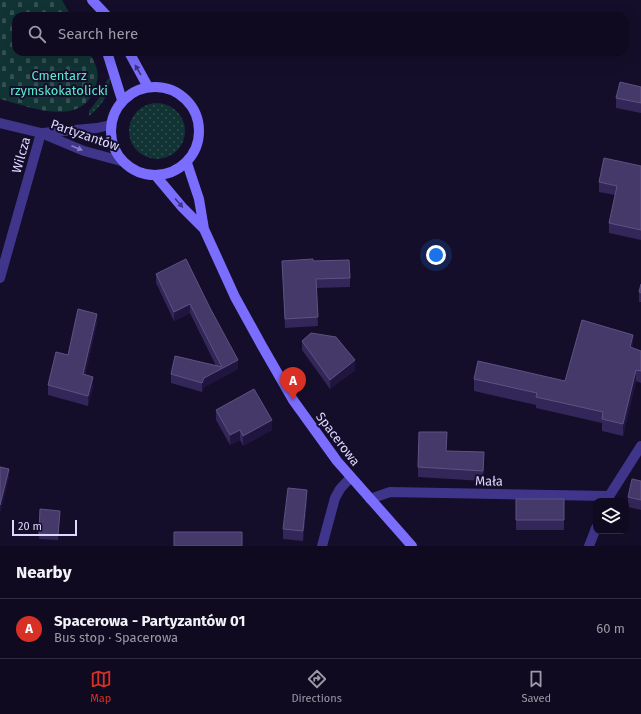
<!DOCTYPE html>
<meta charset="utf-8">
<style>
:root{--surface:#100a20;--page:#191329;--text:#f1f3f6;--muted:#9c9aa5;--line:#302b3e;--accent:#d93025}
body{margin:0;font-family:"Fira Sans",sans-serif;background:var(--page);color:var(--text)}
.controls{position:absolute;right:12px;bottom:12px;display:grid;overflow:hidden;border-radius:8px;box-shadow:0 4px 16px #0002}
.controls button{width:36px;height:36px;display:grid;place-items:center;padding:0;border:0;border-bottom:1px solid var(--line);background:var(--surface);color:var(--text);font:20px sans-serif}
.scale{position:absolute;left:12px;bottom:10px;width:65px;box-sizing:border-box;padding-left:4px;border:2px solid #ded7ff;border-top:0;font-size:11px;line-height:14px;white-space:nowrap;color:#ded7ff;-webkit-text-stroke:3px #150e2a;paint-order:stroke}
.you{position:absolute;left:436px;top:255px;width:14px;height:14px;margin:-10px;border:3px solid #fff;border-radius:50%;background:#1a73e8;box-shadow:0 0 0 6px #1a73e833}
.badge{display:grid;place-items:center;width:26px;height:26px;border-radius:50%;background:var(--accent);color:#fff;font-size:13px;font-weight:700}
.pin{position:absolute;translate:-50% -33px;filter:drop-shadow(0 1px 2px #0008)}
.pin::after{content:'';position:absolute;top:21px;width:14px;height:12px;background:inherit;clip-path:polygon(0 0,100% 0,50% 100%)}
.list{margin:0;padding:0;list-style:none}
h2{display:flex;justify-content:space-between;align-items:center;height:52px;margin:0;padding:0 16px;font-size:17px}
h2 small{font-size:13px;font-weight:400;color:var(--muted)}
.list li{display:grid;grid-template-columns:26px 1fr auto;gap:12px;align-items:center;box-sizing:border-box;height:60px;padding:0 16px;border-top:1px solid var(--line)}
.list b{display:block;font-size:15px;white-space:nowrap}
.list p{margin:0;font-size:13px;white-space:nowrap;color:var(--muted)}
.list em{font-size:13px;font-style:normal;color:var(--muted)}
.icon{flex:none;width:22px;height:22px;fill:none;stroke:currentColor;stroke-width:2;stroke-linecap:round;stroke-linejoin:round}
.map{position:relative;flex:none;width:641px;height:546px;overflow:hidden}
.search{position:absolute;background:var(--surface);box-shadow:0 4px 16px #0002;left:12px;right:12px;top:12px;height:44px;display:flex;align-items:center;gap:10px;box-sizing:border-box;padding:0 14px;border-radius:12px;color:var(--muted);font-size:15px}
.sheet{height:112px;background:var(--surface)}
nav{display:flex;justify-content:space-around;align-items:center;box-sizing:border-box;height:56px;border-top:1px solid var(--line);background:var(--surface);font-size:11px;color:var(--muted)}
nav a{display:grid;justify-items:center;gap:2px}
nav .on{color:var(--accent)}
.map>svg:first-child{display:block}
.grass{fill:url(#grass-dots)}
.cemetery{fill:url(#cemetery-stones)}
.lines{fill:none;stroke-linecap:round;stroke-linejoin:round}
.street{stroke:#3f368c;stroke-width:10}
.secondary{stroke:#7b6eff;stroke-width:10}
.wall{fill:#332659}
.shaded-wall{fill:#1f153e}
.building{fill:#45396a;stroke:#5d5282}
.oneway{fill:#3e347f}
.oneway2{fill:#877ec0}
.labels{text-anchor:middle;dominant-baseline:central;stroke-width:4;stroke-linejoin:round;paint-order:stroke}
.park-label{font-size:13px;fill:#59e9ce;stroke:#150e2a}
.street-label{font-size:13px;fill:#ded7ff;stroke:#150e2a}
</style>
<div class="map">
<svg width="641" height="546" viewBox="0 0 641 546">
<defs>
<pattern id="grass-dots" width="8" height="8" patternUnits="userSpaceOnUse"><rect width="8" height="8" fill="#113334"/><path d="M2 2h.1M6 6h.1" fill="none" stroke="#335052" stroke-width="1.8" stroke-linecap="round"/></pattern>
<pattern id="cemetery-stones" width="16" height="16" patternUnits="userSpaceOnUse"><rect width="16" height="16" fill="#113334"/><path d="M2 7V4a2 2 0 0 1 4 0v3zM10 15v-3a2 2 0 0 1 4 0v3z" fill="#335052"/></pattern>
</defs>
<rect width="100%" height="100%" fill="#150e2a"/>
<path class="grass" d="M 110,78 C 109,96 102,105 89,116 L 89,111 L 99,98 L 108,79 Z
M129 131a28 28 0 1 1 56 0a28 28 0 1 1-56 0Z"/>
<path class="cemetery" d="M 0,0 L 62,0 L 71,16 L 16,16 L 16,52 L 89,52 C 98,68 101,75 93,93 C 77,127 27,106 0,99 Z"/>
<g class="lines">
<path class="street" d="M 0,123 L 41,133 L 84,151 L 121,161
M 43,133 L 97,128 L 110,125
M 0,278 L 41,133
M 370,499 L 390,492 L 608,496
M 606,501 L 641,446
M 322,546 L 335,498 L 340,489 L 350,478
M 589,546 L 596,528"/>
<path class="secondary" d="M 92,0 L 107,16
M 107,52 L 122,100
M 129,52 L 148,87
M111 131a44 44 0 1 1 88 0a44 44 0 1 1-88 0Z
M 187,163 L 199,199 L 204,229 L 235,297 L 262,346 L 293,400 L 337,461 L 412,546
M 156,176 L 182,207 L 204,229"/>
</g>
<path class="wall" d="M 641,87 L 641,113 L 616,108 L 616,98 Z
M 641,166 L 641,240 L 609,233 L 609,223 L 615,195 L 599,192 L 599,182 Z
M 186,259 L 238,369 L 204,387 L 202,392 L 171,383 L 171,374 L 216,366 L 190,313 L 174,321 L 156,283 L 156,274 Z
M 282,261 L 313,261 L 350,278 L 350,287 L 316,288 L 318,326 L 285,328 Z
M 641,284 L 641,302 L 639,302 L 639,292 Z
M 97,323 L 85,375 L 93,386 L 88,406 L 48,395 L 48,385 L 68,355 Z
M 302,341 L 355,370 L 330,389 L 302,350 Z
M 633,346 L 633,348 L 641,351 L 641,383 L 636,381 L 623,436 L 602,431 L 602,423 L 536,408 L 536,405 L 474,391 L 474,379 L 565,381 Z
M 216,410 L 272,430 L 243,446 L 240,440 L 230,445 L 216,420 Z
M 447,451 L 484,462 L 483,481 L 418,477 L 418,467 Z
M 641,481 L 641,510 L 628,507 L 628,497 Z
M 516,499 L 564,499 L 564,530 L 516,530 Z
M 307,500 L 303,541 L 283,539 L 283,529 Z
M 40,509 L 60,516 L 58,540 L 39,539 Z"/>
<path class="shaded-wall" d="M 190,304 L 190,313 L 174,321 L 174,312 Z
M 97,314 L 97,323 L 83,384 L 83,374 Z
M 633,335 L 633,346 L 630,359 L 630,347 Z
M 238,360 L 238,369 L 204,387 L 202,392 L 202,383 L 204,378 Z
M 355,360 L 355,370 L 330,389 L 330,380 Z
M 636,370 L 636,381 L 623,436 L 623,424 Z
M 93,377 L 93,386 L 88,406 L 88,396 Z
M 272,420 L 272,430 L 243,446 L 243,436 Z
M 240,430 L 240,440 L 230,445 L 230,435 Z
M 9,469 L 9,478 L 0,514 L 0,505 Z
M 307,490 L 307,500 L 303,541 L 303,531 Z
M 60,511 L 60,516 L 58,540 L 58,535 Z"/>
<path class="building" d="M 620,82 L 641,87 L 641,103 L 616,98 Z
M 604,158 L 641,166 L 641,230 L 609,223 L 617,186 L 599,182 Z
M 186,259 L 210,308 L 238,360 L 204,378 L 202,383 L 171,374 L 175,356 L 222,367 L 190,304 L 174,312 L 156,274 Z
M 313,259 L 313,261 L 349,260 L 350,278 L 316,279 L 318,317 L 285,319 L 282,261 Z
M 641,284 L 641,293 L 639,292 Z
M 78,309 L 97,314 L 83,374 L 93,377 L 88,396 L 48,385 L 56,352 L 68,355 Z
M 582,320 L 633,335 L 630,347 L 641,351 L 641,371 L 636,370 L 623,424 L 602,419 L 603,412 L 536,397 L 537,393 L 474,379 L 478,361 L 565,381 Z
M 311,333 L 336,337 L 355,360 L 330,380 L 302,341 Z
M 254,389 L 272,420 L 243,436 L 240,430 L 230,435 L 216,410 Z
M 419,432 L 447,432 L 446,451 L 484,452 L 483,471 L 418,467 Z
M 0,467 L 9,469 L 0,505 Z
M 632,479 L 641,481 L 641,500 L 628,497 Z
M 288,488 L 307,490 L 303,531 L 283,529 Z
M 516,499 L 564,499 L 564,520 L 516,520 Z
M 40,509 L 60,511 L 58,535 L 39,534 Z
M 174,532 L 242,532 L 242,546 L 174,546 Z"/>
<defs><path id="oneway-solid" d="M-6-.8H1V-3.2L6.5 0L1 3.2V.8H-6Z"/></defs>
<g class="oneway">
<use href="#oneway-solid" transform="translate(138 70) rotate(-120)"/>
<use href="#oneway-solid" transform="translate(179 203) rotate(49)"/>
</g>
<use class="oneway2" href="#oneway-solid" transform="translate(77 148) rotate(23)"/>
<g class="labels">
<g class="park-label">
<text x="59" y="75">Cmentarz<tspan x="59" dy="15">rzymskokatolicki</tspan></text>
</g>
<g class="street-label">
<text transform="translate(85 135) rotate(19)">Partyzantów</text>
<text transform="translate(21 155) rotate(-74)">Wilcza</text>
<text transform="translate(338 439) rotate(53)">Spacerowa</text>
<text transform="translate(489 481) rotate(1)">Mała</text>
</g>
</g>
</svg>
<div class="controls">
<button><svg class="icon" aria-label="layers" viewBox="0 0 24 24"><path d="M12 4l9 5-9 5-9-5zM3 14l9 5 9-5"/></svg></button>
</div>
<div class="scale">20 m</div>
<div class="you"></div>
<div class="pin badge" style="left:293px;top:400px">A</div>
<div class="search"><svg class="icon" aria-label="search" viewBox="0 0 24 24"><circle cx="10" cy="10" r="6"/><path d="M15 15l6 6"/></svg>Search here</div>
</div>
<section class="sheet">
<h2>Nearby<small></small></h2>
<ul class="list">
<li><span class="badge">A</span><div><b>Spacerowa - Partyzantów 01</b><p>Bus stop · Spacerowa</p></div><em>60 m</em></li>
</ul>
</section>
<nav>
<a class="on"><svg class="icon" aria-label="map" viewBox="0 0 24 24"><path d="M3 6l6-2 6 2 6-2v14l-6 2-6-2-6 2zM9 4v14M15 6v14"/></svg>Map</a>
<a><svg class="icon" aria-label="directions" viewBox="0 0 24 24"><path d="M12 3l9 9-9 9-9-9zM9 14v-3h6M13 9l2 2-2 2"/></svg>Directions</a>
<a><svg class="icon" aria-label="saved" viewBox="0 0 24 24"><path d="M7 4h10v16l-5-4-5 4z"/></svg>Saved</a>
</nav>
